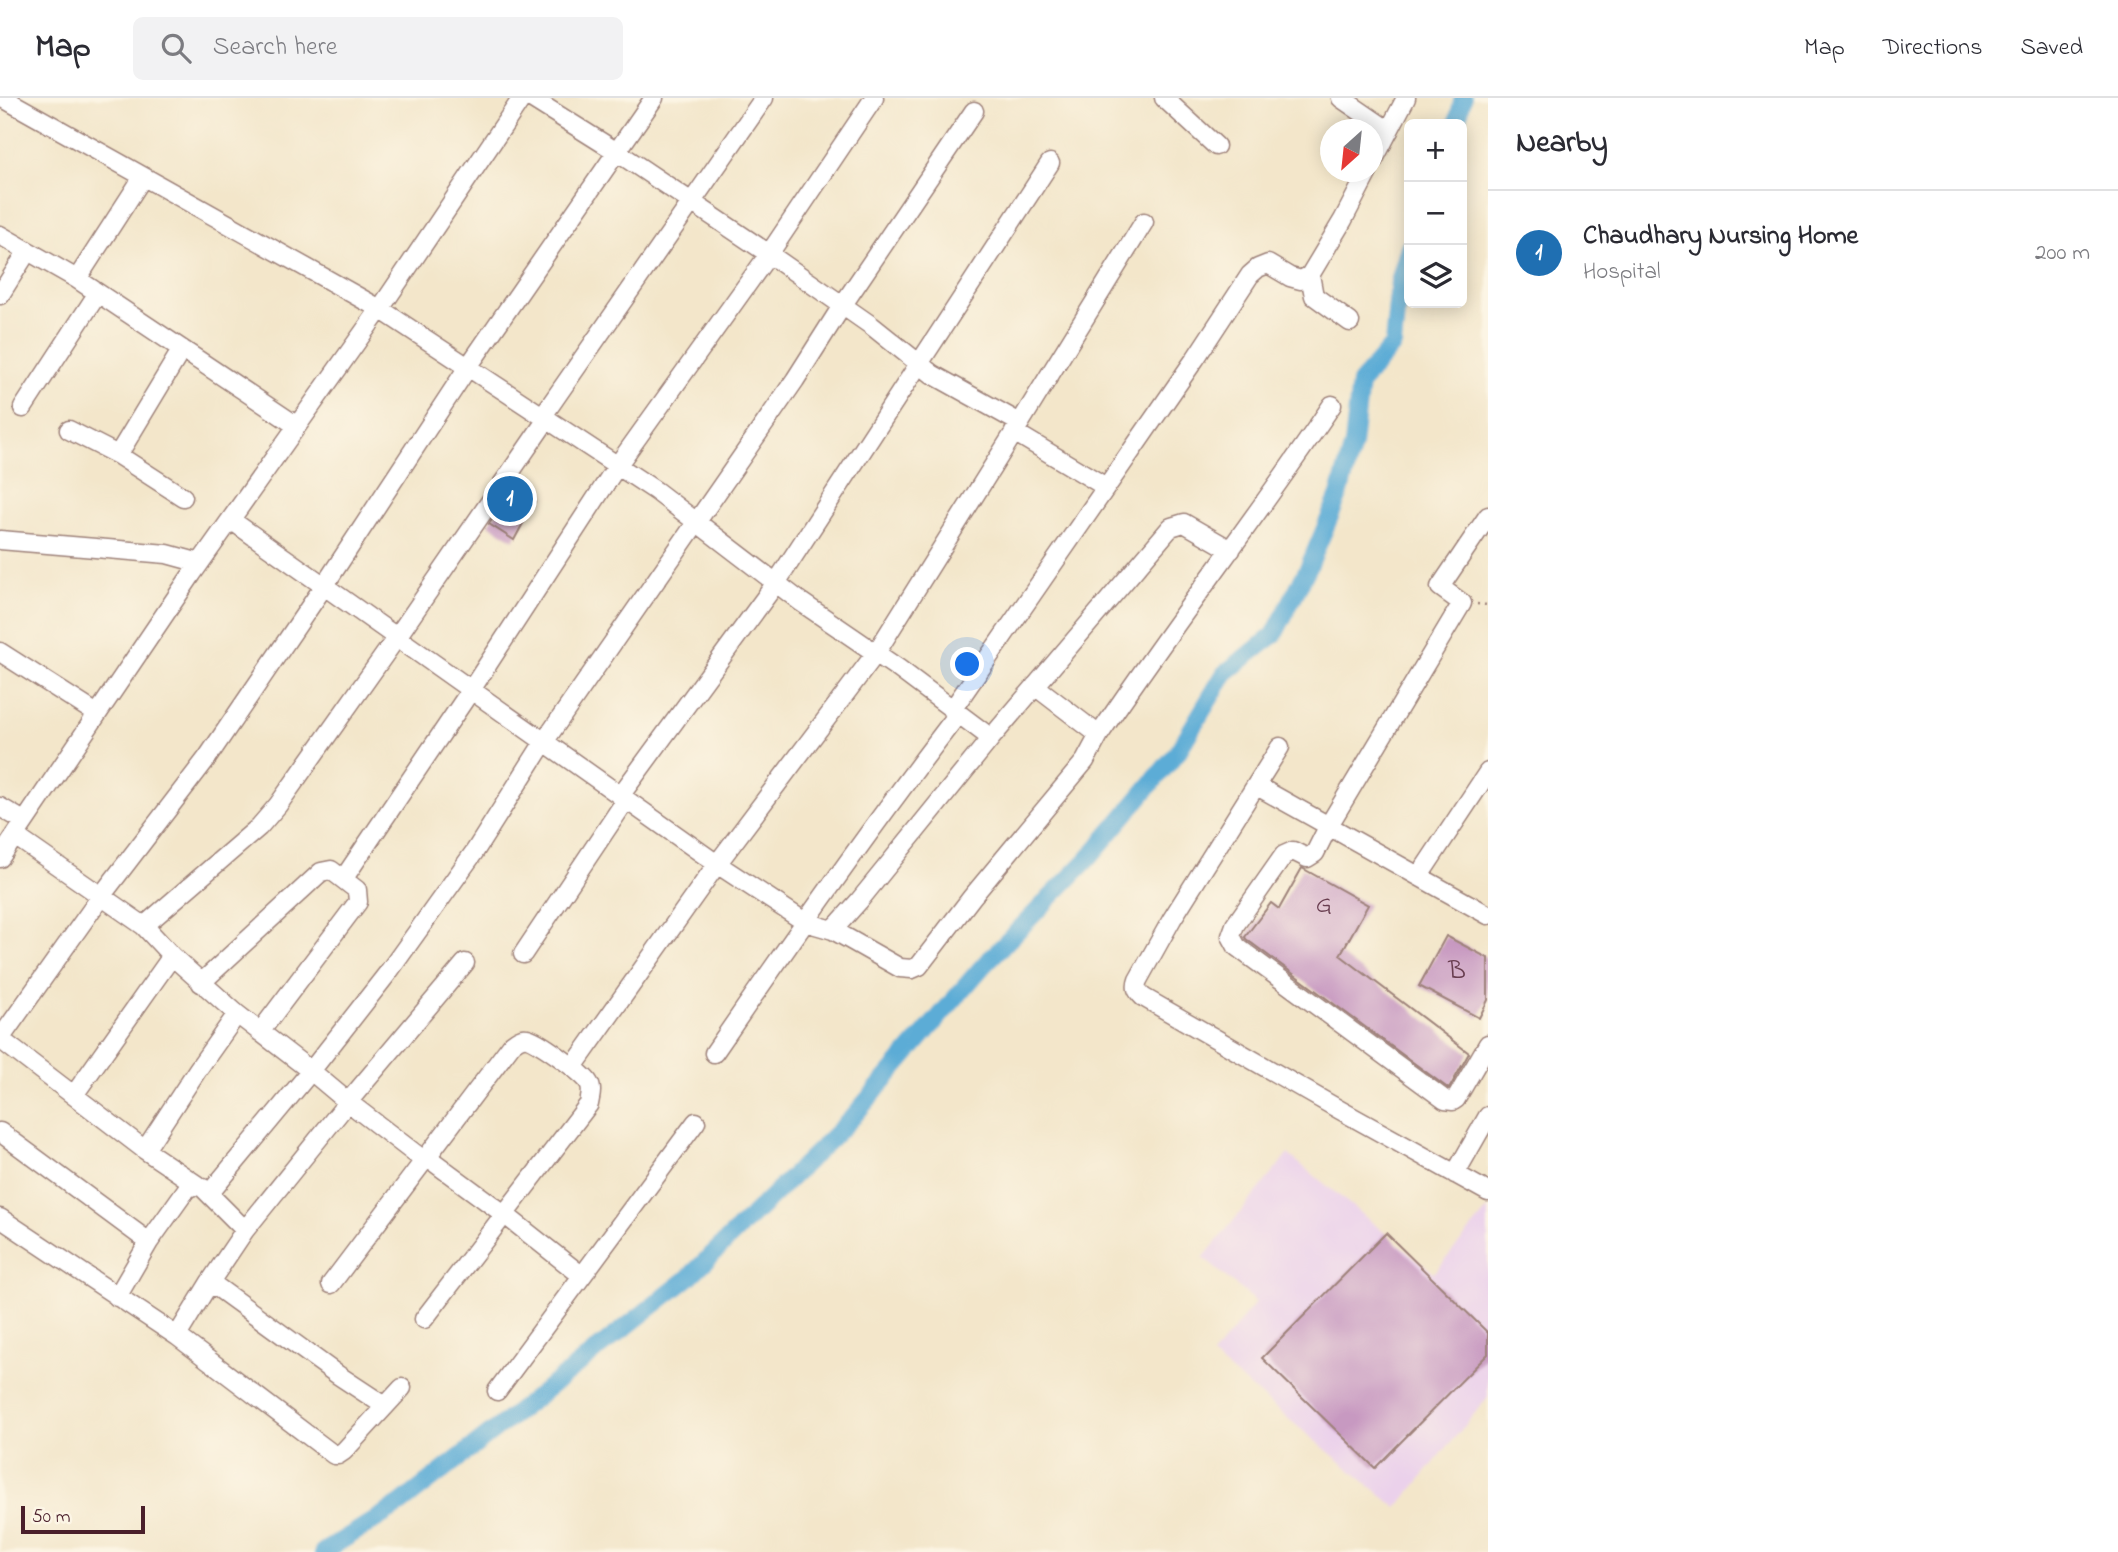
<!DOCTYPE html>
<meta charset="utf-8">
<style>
:root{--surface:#fff;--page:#f2f2f3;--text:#2b2b33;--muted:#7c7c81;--line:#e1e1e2;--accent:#1f6fb2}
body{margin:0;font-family:"Indie Flower",sans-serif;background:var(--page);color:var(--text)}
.controls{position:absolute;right:21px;top:21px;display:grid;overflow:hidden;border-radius:10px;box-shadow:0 4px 18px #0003}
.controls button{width:63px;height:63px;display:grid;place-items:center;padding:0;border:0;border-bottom:2px solid var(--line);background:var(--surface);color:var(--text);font:35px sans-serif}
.compass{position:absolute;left:1320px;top:21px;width:63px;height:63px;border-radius:50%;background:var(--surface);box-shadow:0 4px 18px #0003;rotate:207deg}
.scale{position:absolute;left:21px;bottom:18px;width:124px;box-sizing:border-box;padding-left:7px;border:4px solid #4a1f2b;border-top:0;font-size:19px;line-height:24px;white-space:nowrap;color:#4a1f2b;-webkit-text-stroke:5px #fcf5e5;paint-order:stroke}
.you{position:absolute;left:968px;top:567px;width:24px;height:24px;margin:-18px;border:5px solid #fff;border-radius:50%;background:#1a73e8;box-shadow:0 0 0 10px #1a73e833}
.badge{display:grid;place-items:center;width:46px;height:46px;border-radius:50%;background:var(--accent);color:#fff;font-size:23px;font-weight:700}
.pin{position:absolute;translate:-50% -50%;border:4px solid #fff;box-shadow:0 2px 7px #0006}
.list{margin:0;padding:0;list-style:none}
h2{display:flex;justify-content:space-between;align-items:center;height:91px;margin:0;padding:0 28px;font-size:30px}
h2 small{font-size:23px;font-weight:400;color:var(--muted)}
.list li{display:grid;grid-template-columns:46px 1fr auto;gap:21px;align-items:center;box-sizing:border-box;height:126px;padding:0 28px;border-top:2px solid var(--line)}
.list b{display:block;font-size:26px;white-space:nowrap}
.list p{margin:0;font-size:23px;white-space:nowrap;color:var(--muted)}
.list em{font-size:23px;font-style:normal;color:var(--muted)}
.icon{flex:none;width:38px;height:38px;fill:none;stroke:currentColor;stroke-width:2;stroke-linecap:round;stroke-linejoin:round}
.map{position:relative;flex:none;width:1488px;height:1454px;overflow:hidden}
header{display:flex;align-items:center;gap:42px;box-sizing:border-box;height:98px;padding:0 35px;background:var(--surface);border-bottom:2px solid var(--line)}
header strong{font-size:33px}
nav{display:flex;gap:38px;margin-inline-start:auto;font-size:24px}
.search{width:490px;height:63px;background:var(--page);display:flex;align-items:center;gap:18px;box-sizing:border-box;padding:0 24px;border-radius:10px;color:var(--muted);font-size:26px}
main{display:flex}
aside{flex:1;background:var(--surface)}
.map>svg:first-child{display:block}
.built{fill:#ebd1eb}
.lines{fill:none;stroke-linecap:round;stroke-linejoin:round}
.canal{stroke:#5cacd6;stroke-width:18}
.building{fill:#c799c1}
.minor-casing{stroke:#9e827a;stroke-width:21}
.path{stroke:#9e827a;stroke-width:2.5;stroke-dasharray:2 5;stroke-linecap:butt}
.minor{stroke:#fff;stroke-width:18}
.labels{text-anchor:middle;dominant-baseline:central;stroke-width:6;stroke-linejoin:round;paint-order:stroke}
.number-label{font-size:26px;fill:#693e50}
</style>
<header>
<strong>Map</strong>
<div class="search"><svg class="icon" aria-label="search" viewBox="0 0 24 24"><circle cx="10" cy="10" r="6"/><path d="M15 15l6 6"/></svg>Search here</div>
<nav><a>Map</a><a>Directions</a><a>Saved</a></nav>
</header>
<main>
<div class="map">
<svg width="1488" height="1454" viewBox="0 0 1488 1454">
<rect width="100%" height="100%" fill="#fcf5e5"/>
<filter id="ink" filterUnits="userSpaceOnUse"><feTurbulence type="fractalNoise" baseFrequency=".0143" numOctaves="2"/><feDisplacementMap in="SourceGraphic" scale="14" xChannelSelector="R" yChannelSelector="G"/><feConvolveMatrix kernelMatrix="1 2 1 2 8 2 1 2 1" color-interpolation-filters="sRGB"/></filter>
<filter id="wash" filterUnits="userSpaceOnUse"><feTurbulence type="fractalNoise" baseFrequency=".00686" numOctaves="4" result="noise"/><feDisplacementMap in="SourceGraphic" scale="28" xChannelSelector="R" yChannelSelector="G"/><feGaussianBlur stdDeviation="1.57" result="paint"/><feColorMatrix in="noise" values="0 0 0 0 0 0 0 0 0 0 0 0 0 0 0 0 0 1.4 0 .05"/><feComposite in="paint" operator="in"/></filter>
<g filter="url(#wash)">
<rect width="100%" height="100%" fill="#f3e6ca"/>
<path class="built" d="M 1288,1056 L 1434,1175 L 1488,1111 L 1488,1299 L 1397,1410 L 1212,1258 L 1256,1204 L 1203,1160 Z"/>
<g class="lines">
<path class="canal" d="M 1457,26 L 1463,0
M 323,1454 L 399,1407 L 687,1181 L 851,1021 L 982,869 L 1088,761 L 1177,655 L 1225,575 L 1274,537 L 1309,468 L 1339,397 L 1353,347 L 1360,285 L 1393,247 L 1399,184 L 1409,149"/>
</g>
<g id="blocks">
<path class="building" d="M 513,390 L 535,403 L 514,442 L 489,426 Z
M 1302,770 L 1368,807 L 1340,857 L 1469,955 L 1449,991 L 1246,841 L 1245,839 L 1271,805 L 1279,811 Z
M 1446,838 L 1488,860 L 1488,902 L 1479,920 L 1419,888 Z
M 1386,1135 L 1488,1235 L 1488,1256 L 1375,1370 L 1262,1260 Z"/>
</g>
</g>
<g filter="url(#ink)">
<use href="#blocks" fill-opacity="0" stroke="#9e827a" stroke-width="2"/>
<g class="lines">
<g class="minor-casing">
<path id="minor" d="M 3,0 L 380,211 L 656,393 L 801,504 L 899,571 L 991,640
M 531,0 L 617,54 L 769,156 L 872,228 L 932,276 L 1020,325 L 876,555 L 717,766 L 573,969
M 1164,0 L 1216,48
M 1341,0 L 1389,33
M 1372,65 L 1406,0
M 0,137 L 77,181 L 297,328
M 1310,177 L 1314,198 L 1350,224
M 77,181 L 143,79
M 0,197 L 27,154
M 23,310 L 98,195
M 542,319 L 764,0
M 1020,325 L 1144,124
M 69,332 L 118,357 L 183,399
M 1014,334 L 1106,389
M 118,357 L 182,251
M 1488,418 L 1440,489 L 1462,505 L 1329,727 L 1315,755 L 1307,760 L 1293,753 L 1284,757 L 1235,827 L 1231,838 L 1237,849 L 1445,1002 L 1453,1003 L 1456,1001 L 1488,946
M 231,422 L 717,766 L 805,824 L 833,832 L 900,870 L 912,871 L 919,868 L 972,799 L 1085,663 L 1099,637
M 0,442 L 167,456 L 200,465
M 0,554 L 97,616
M 1035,588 L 1099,637 C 1174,525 1257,419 1332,307
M 952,612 L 1195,261 L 1250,177 L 1258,170 L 1268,166 L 1290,179 L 1301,182 L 1310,177 L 1343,122 L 1368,74
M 1280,649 L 1172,821 L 1138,882 C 1135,890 1137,893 1143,899 L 1340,1012 L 1488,1094
M 1257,688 L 1488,817
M 620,698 L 776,485 L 1050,65
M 0,709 L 24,723
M 15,738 L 144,828 L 172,858 L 237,916 L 311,973 L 348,1004 L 245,1132 L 210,1184 L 177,1238
M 0,760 L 192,476 L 380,211 L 522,0
M 1419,778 L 1488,674
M 344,780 L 471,592 L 617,368 L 769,156 L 874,0
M 144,828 L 259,729 L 278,707 L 397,539 L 547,321
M 833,832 L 859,803 L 991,640 L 1171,429 L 1184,425 L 1231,452
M 523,856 L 626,702
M 465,865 L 348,1004 L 417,1057 L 435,1065 L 504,1116 L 581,1177
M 201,885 L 321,774 L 331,772 L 357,792 L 358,804 L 260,934
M 714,955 C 793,840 873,726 958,616
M 74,997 L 172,858
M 0,1034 L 149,1144
M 145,1052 L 198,971 L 237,916
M 1455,1076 L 1488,1018
M 197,1087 L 145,1052 L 0,941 L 102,797 L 207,660 L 324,488 L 468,269 L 654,0
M 209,1096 L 311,973 L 387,876 L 475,753 L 544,644 L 795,282 L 842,208 L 974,13
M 0,1120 L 177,1238 L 334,1357 L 338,1357 L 344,1353 L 402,1290
M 210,1184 L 338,1277 L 385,1308
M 331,1186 L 512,946 C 517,942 521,939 527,940 C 537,941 584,976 589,985 C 593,992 590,999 589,1006 L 424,1221
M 117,1199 L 149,1144 L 186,1092 C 192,1087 196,1087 203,1090 L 245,1132
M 497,1293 L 696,1024"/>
</g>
<path class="path" d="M 1477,506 L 1488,507"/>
<use href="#minor" class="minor"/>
</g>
</g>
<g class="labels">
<g class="number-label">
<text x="1324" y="808">G</text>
<text x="1457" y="874">B</text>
</g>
</g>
</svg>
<div class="controls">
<button>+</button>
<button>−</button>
<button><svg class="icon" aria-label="layers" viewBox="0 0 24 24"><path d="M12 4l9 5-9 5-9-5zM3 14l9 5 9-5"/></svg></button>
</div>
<svg class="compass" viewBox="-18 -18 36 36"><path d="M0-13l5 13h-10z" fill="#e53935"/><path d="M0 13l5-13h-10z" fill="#7c7c81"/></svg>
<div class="scale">50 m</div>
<div class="you"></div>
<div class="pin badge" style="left:510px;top:401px">1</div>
</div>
<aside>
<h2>Nearby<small></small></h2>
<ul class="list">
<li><span class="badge">1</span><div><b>Chaudhary Nursing Home</b><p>Hospital</p></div><em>200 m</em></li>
</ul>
</aside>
</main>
